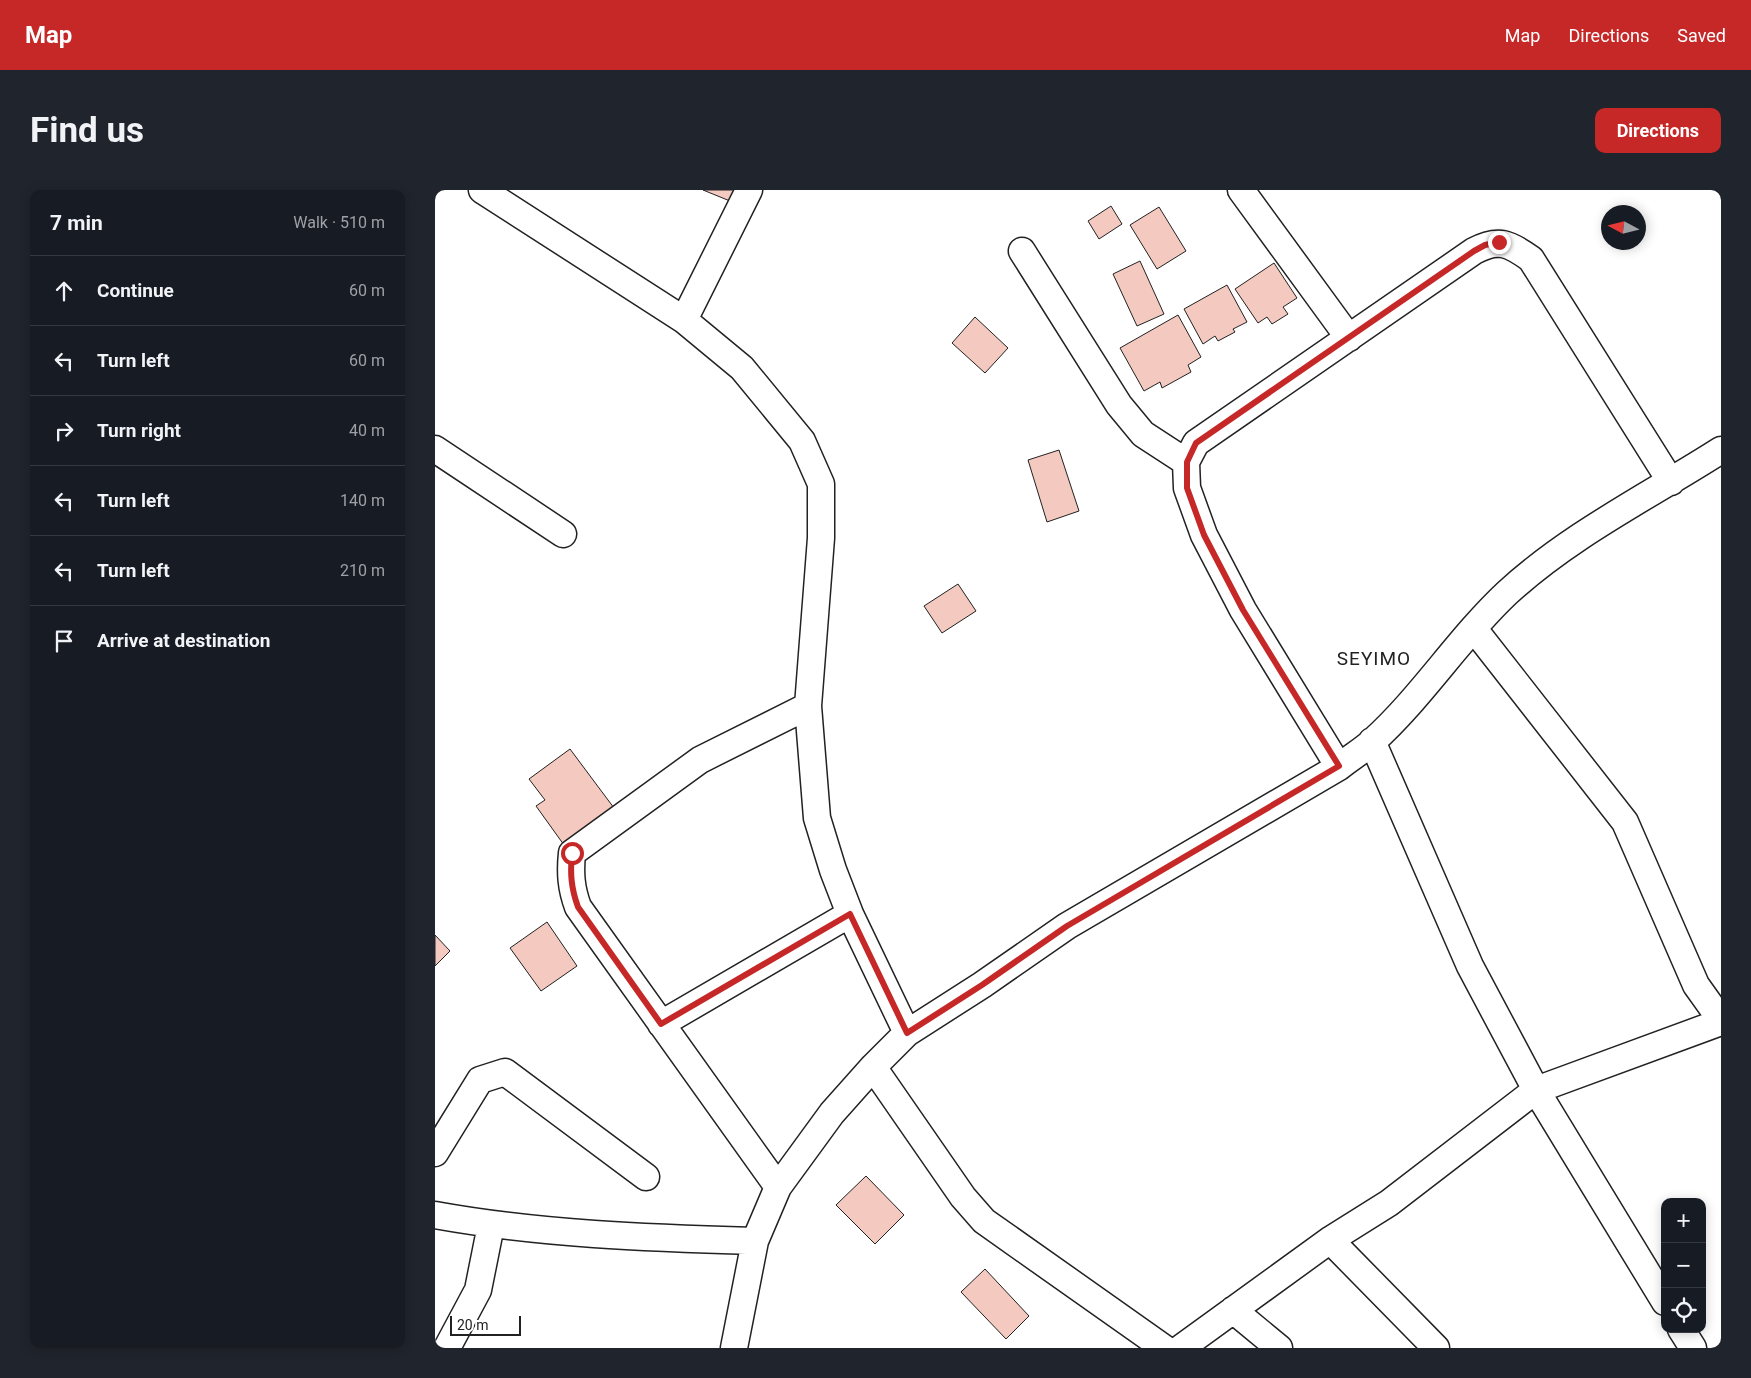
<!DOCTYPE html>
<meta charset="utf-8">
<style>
:root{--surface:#171b24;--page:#20242c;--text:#f1f3f6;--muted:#9ea1a6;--line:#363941;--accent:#c62828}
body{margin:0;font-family:Roboto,sans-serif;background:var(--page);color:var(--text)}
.controls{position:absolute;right:15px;bottom:15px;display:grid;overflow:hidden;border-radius:10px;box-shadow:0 2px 12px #0003}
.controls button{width:45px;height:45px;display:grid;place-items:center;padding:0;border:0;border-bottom:1px solid var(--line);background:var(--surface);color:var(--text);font:25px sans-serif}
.compass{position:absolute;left:1166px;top:15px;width:45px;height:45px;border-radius:50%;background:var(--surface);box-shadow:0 2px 12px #0003;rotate:277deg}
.scale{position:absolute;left:15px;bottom:12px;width:71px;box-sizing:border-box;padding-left:5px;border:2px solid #222;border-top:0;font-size:14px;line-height:18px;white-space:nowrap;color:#222;-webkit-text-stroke:4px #fff;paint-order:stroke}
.stop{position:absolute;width:15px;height:15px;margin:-11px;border:4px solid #c62828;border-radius:50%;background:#fff}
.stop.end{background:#c62828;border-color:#fff;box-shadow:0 1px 5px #0008}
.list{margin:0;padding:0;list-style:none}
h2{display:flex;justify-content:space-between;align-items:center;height:65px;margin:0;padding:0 20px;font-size:21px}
h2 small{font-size:16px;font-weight:400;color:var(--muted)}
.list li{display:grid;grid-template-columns:32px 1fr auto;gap:15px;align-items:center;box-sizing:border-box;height:70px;padding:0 20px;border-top:1px solid var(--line)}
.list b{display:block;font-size:19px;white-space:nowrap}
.list em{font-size:16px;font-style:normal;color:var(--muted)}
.icon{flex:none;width:28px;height:28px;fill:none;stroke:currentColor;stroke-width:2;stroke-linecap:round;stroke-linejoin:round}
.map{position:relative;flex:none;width:1286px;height:1158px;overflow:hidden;border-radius:10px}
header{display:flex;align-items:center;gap:30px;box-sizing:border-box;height:70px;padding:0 25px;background:var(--accent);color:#fff}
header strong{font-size:24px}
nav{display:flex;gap:28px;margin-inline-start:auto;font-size:18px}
.intro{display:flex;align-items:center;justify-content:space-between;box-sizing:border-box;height:120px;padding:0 30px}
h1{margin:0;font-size:35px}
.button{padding:12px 22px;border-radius:10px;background:var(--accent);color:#fff;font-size:18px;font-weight:700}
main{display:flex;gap:30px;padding:0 30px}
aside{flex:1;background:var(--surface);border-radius:10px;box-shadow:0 2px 12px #0003}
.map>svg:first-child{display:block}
.building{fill:#f3c9c0;stroke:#222}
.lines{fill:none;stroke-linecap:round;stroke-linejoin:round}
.minor-casing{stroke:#222;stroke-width:29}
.minor{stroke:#fff;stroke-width:26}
.route{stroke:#c62828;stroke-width:6}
.labels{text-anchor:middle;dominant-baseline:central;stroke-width:4;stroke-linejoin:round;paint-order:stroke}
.quarter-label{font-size:19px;letter-spacing:1px;fill:#222;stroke:#fff}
</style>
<header>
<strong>Map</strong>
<nav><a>Map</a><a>Directions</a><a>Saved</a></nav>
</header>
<div class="intro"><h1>Find us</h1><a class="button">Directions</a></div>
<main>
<aside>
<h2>7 min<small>Walk · 510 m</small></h2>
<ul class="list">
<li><svg class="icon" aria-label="ahead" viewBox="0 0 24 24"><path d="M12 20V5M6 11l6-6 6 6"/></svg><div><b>Continue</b></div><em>60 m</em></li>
<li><svg class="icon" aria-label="left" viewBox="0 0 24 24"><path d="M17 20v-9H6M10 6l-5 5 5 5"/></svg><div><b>Turn left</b></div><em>60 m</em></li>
<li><svg class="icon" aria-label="right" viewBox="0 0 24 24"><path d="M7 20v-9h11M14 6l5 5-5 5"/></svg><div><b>Turn right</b></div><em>40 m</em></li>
<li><svg class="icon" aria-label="left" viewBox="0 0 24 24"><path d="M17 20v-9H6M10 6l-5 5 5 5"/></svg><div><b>Turn left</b></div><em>140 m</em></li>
<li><svg class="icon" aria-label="left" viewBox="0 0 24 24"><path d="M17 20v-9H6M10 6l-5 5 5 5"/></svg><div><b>Turn left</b></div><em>210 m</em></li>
<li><svg class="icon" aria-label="arrive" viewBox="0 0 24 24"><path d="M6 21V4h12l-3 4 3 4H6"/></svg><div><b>Arrive at destination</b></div></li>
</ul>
</aside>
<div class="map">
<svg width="1286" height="1158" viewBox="0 0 1286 1158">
<rect width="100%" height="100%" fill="#fff"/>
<path class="building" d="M 268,0 L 299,0 L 295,11 Z
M 676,16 L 687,34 L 664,49 L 653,31 Z
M 724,17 L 751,61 L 722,79 L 695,35 Z
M 705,71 L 729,124 L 702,136 L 678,84 Z
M 839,73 L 862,108 L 848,117 L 853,124 L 837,134 L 832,127 L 823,133 L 800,99 Z
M 792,95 L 812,132 L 798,139 L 800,142 L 783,151 L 780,146 L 768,154 L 749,119 Z
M 743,125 L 766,167 L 753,175 L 756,182 L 727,198 L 725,192 L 709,201 L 685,158 Z
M 540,127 L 573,158 L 550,183 L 517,153 Z
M 624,260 L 644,321 L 612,332 L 593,270 Z
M 523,394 L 541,421 L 507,443 L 489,416 Z
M 135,559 L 179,618 L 129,655 L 101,616 L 110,610 L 94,589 Z
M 112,732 L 142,776 L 106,801 L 75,758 Z
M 0,745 L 15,761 L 0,776 Z
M 431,986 L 469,1025 L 440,1054 L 401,1015 Z
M 550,1079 L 594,1126 L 571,1149 L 526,1102 Z"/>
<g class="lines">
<g class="minor-casing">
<path id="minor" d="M 47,0 L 249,130 L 307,178 L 367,251 L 386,294 L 386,348 L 373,516 L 382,628 L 398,680 L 415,724 L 472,843
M 806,0 L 914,148
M 587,61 L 684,215 L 708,244 L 751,272
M 249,130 L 314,0
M 0,259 L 128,344
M 1039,439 L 1190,632 L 1261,795 L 1286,830
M 937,551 L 1035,776 L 1101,900 L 1230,1112
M 904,577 L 808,420 L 769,345 L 752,298 L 751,272 L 761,253 L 1039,61 C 1063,48 1074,53 1096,69 L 1236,292
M 226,834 L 415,724
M 438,877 L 528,1007 L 549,1031 L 729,1158
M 0,963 L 45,890 L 70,882 L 211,987
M 343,997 L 143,717 C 136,698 135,683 137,663 L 265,570 L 373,516
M 0,1025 C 105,1044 213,1048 320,1051
M 895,1050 L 1001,1158
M 798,1120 L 844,1158
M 1246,1139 L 1258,1158
M 12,1158 L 43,1100 L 56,1035
M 299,1158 L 320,1051 L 343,997 L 397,923 L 438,877 L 472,843 L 547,795 L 632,736 L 904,577 C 915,568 927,561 937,552 C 987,507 1023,449 1072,403 C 1135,345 1214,306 1286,260
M 746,1158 L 895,1050 L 954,1013 L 1101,900 L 1286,832"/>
</g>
<use href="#minor" class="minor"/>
</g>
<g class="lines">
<path class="route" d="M 137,663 C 135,683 136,698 143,717 L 226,834 L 415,724 L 472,843 L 547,795 L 632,736 L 904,576 L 808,420 L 769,345 L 752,298 L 752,272 L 761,253 L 1039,61 L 1050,55 L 1064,52"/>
</g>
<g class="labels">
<g class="quarter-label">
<text x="939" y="468">SEYIMO</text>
</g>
</g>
</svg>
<div class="controls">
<button>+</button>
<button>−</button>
<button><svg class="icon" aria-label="locate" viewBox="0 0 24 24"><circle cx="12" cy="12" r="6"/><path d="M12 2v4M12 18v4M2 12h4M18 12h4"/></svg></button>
</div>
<svg class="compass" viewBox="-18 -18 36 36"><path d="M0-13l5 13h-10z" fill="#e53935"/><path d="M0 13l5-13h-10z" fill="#9ea1a6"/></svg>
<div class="scale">20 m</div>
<div class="stop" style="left:137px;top:663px"></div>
<div class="stop end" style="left:1064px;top:52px"></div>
</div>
</main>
